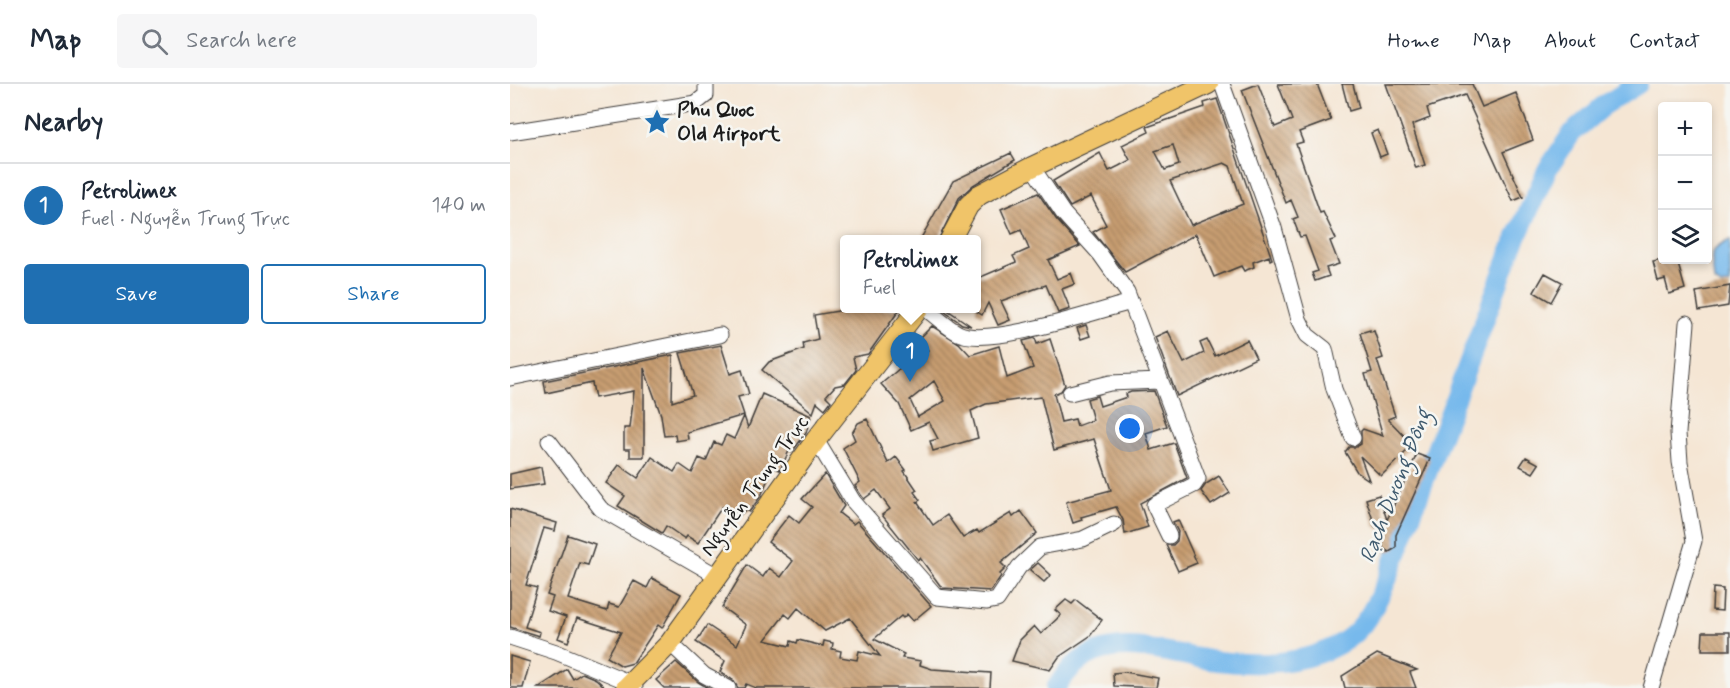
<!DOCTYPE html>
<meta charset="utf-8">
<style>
:root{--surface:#fff;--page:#f6f6f7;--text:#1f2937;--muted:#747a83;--line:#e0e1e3;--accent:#1f6fb2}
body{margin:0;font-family:Mynerve,sans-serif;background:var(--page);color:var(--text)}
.controls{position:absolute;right:18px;top:18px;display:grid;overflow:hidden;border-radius:6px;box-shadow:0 3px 9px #0003}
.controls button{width:54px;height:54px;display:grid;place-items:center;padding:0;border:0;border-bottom:2px solid var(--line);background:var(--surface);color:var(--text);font:30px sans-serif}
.you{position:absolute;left:620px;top:345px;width:21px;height:21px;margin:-15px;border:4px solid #fff;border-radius:50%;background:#1a73e8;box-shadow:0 0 0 9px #1a73e833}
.badge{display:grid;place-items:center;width:39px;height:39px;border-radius:50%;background:var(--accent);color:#fff;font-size:20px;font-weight:700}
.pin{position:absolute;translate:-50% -50px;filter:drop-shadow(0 2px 3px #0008)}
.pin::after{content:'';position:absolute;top:32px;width:21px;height:18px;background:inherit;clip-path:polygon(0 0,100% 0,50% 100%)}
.popup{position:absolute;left:330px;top:151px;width:141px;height:78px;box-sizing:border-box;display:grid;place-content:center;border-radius:6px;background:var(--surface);filter:drop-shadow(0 2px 4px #0005);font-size:20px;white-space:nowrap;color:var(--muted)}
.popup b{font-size:22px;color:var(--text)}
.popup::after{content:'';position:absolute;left:50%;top:100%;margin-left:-12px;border:12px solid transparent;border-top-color:var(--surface)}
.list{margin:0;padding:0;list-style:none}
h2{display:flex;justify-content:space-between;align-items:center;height:78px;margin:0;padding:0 24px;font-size:26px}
h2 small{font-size:20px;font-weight:400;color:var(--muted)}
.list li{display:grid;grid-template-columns:39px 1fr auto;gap:18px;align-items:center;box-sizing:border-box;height:84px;padding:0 24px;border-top:2px solid var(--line)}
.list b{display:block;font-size:22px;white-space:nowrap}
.list p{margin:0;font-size:20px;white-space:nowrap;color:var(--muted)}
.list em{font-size:20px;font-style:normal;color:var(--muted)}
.actions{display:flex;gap:12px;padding:18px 24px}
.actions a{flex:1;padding:14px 0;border:2px solid var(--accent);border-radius:6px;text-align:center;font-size:21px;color:var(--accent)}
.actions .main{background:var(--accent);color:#fff}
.icon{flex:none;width:33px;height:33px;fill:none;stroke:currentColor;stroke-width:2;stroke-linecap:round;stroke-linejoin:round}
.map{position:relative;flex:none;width:1220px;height:604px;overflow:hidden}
header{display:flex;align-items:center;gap:36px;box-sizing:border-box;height:84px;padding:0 30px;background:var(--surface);border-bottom:2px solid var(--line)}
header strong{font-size:28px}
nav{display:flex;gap:33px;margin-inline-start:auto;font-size:21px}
.search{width:420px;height:54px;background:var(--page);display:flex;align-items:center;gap:15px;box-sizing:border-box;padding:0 21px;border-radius:6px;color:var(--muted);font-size:22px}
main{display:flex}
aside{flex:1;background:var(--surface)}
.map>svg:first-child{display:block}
.water{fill:#77b9ec;stroke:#4a6a84;stroke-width:1.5}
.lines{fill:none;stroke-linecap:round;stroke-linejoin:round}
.river{stroke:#77b9ec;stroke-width:20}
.building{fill:url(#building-back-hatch);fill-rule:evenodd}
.minor-casing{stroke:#3d3a38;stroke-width:17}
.major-casing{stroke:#3d3a38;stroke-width:22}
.minor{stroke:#fff;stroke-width:15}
.major{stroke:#f0c469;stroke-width:20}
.labels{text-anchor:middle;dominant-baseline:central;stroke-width:5;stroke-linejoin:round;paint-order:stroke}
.poi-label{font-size:21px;font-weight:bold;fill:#1c1c1c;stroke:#f6f6f2;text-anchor:start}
.street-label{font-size:21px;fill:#1c1c1c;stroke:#f6f6f2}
.water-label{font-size:22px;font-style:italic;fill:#405b6f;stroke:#f6f6f2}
</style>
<header>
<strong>Map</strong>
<div class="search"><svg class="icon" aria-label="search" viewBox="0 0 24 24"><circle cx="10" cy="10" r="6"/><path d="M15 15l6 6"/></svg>Search here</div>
<nav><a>Home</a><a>Map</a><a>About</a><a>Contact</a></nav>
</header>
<main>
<aside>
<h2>Nearby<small></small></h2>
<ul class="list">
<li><span class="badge">1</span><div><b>Petrolimex</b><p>Fuel · Nguyễn Trung Trực</p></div><em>140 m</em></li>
</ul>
<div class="actions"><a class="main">Save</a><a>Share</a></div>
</aside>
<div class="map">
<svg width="1220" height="604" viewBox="0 0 1220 604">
<defs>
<pattern id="building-back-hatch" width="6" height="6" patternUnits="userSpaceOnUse" patternTransform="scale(1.5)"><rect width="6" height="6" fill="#c79d71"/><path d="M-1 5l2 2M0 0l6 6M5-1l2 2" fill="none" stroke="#a17f5c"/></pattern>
</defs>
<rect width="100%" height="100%" fill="#f6f6f2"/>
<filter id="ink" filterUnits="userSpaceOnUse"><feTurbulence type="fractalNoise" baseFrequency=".0167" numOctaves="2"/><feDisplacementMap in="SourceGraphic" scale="12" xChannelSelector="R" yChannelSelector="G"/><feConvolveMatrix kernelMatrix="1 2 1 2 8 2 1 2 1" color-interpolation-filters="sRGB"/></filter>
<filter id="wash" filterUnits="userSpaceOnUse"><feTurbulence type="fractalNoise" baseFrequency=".008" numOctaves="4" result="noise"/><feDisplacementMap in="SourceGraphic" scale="24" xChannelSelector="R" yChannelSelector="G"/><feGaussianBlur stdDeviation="1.35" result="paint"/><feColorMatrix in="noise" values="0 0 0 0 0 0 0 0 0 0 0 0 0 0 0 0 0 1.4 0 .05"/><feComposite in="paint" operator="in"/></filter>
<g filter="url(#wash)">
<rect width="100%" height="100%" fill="#f5e6d4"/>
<path class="water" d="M 1220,156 L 1220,200 L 1211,202 L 1204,197 C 1202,171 1195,168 1220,156 Z"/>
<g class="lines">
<path class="river" d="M 546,604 C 585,538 648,570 707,577 C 750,582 800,580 836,556 C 857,542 867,517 877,496 L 1001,166 L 1037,86 L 1062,49 L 1093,22 L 1128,0"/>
</g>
<g id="blocks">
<path class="building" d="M 748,0 L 765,43 L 782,36 L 768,0 L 807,0 L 821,36 L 789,48 L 793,58 L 786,60 L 810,129 L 813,128 L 826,155 L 820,157 L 829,180 L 816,184 L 819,192 L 805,197 L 802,189 L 808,187 L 795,152 L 790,153 L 783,135 L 788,133 L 781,116 L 776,119 L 732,6 Z
M 832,0 L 843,0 L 849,24 L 839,27 Z
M 876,0 L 962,0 L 972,23 L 1006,9 L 1023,56 L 993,68 L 1013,113 L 1003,117 L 955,11 L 917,24 L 920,34 L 902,41 L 915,81 L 906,84 Z
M 707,15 L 762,175 L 760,176 L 759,172 L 743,178 L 744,183 L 734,187 L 731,182 L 704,193 L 686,150 L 615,188 L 583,148 L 596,141 L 581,112 L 560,123 L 543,97 L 590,69 L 599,87 L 609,82 L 620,76 L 612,61 L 639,48 L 637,43 L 695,23 L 694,19 ZM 663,61 L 669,81 L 655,86 L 645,67 ZM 714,79 L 720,82 L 733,120 L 681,141 L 660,97 Z
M 868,46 L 877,70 L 870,73 L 861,49 Z
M 501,69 L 505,76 L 463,101 L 449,114 L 428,156 L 410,156 L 443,97 Z
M 528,109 L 546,135 L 570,162 L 538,176 L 547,195 L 561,189 L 565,200 L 552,205 L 560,225 L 548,229 L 536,201 L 491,217 L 500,236 L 488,241 L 478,219 L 472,231 L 466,227 L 466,191 L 471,193 L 506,178 L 503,172 L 519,165 L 511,146 L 502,150 L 491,125 Z
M 1152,176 L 1167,176 L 1175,205 L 1159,210 L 1155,195 L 1148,197 L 1143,178 Z
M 1035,189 L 1052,198 L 1041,218 L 1024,208 Z
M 1220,202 L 1218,222 L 1189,227 L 1186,208 Z
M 340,225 L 390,225 L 358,270 L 343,273 L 346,286 L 335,300 L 325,302 L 316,312 L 321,317 L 315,325 L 307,318 L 303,329 L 252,286 L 259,278 L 294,265 L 293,259 L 308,255 L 304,231 Z
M 431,225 L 436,225 L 461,242 L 452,240 Z
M 576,241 L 580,252 L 571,255 L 567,244 Z
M 422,242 L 449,259 L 460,271 L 489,262 L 497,294 L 523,284 L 513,257 L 525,254 L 527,260 L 540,255 L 555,301 L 551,307 L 544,310 L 551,338 L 565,335 L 567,342 L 583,336 L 577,315 L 587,312 L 590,322 L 617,313 L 616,310 L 621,308 L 644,307 L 657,342 L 636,349 L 641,366 L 664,359 L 677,394 L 630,419 L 638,443 L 615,450 L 613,436 L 606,423 L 571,433 L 572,436 L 563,439 L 556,418 L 601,406 L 584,355 L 544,366 L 531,313 L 476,320 L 461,327 L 468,354 L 423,367 L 420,357 L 428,355 L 419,338 L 401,346 L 389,320 L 371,300 L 396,279 L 400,284 L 418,266 L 407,257 ZM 424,297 L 435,317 L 408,333 L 400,316 Z
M 860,246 L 860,248 L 864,247 L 873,274 L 867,276 L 885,332 L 878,335 L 903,361 L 871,392 L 850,372 L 859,396 L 847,388 L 835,368 L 839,363 L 846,363 L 851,360 L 851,347 L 853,345 L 873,352 L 855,290 L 862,288 L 850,249 Z
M 658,247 L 674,279 L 694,269 L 690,259 L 697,256 L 705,272 L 737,256 L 746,274 L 667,312 L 645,253 Z
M 211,261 L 220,290 L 232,286 L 239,310 L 228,313 L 234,331 L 177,348 L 178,355 L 166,357 L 165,351 L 154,352 L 151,331 L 134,284 L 134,373 L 120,373 L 120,365 L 114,365 L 114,344 L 120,344 L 124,307 L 85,314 L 82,299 L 36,309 L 34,297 L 163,271 L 162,318 L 183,311 L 170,269 Z
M 252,310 L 301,332 L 296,349 L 282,368 L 279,367 L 270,386 L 263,383 L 251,412 L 239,428 L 235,426 L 230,431 L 212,423 L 188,459 L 177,452 L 175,455 L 156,442 L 152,449 L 108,422 L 115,412 L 96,399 L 109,381 L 128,394 L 142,373 L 164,388 L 169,380 L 182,389 L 189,374 L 196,377 L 204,358 L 211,361 L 216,351 L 224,355 L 234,332 L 238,344 Z
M 357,335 L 378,379 L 386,373 L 396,386 L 394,387 L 407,406 L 404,408 L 410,416 L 407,418 L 423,441 L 437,431 L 453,454 L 467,446 L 469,449 L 501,429 L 503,433 L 511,427 L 527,449 L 491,479 L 496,484 L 490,490 L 491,492 L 481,507 L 432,504 L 410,474 L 408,476 L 372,431 L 380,425 L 366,406 L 354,415 L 351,411 L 345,402 L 350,398 L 333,364 L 345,356 L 342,349 L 348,339 Z
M 907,370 L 920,375 L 886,451 L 886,464 L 879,468 L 873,464 L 872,447 L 865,442 L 856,415 L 869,411 L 877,436 Z
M 1016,373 L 1029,380 L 1023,389 L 1010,382 Z
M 31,383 L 34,400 L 0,405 L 0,390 Z
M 315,390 L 334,422 L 329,429 L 343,440 L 347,437 L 421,522 L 403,537 L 397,530 L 393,534 L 391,532 L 364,555 L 394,570 L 392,574 L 411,577 L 410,581 L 422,585 L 481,589 L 480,604 L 246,604 L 236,600 L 234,604 L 228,604 L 223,596 L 210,588 L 215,577 L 186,558 L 197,541 L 227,561 L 236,541 L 212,523 L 237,481 L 253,493 L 259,484 L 271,493 L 283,477 L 258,458 L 279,431 L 289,439 L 302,423 L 292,415 ZM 288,524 L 315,547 L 340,534 L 370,572 L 349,567 L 347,576 L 330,573 L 331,567 L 322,565 L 323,559 L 314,557 L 313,562 L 288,556 L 287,559 L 281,557 L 280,562 L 255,556 L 275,530 L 280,534 Z
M 709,392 L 720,409 L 701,421 L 691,407 L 696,400 Z
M 0,425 L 47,439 L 45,447 L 34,444 L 16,501 L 27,504 L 15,543 L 30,548 L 29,552 L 0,543 Z
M 668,436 L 687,479 L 668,487 L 656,461 L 663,461 L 667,457 L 668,448 L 663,438 Z
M 58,451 L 85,460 L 78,481 L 70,479 L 58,515 L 97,527 L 99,520 L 109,523 L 124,497 L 137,504 L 142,494 L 171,510 L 152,544 L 148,541 L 123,579 L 112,582 L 97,573 L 111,548 L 67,534 L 58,558 L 48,554 L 56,533 L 38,527 L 43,513 L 37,511 Z
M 528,479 L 541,491 L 534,498 L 520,486 Z
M 1203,504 L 1213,505 L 1212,527 L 1202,526 Z
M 556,516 L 562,520 L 566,516 L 592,536 L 580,552 L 549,573 L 540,586 L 502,577 L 510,556 L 524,542 L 531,550 L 551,531 L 545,526 Z
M 1193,548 L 1220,548 L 1220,566 L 1192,566 Z
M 867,570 L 907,586 L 900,588 L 906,604 L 835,604 L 832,592 Z
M 0,572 L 20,578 L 13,604 L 0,604 Z
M 166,578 L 188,598 L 198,604 L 154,604 L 146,596 Z
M 57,585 L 63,595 L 72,589 L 86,595 L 96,604 L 28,604 Z
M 615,588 L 648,594 L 646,604 L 604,602 L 603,589 Z"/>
</g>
</g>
<g filter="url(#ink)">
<use href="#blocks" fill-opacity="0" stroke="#3d3a38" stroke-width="1.5"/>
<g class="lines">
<g class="minor-casing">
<path id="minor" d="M 712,0 L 764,144 L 789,235 L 797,251 L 815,265 L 824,305 L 843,354
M 0,48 L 186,19 L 196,11 L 196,0
M 522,83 L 553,129 L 590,170 L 617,208 L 688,395 L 684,401 L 644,421 L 659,452
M 415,224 C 425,232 437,243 448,249 C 478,264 587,227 621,218
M 0,294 L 210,251
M 560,309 L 600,299 L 650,297
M 306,356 L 343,417 L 427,513 L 477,518 L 487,516 L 509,483 L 530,463 L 573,455 L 604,440
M 39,357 L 91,425 L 209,493
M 0,553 L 46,568 L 123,600 L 125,604
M 160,559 L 194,591 L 218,604
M 1141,604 L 1184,457 L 1170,378 L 1168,349 L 1177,239"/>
</g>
<g class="major-casing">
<path id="major" d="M 440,156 L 458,122 L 469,111 L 522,83 L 698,0
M 116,604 L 160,559 L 306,356 L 409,224"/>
</g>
<use href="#minor" class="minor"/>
<use href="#major" class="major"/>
</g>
</g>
<defs>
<g id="sight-bare" transform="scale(2.07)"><path d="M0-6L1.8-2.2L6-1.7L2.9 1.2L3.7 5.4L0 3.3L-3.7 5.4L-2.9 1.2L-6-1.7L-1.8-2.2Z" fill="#1f6fb2" stroke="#f6f6f2" stroke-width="2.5" paint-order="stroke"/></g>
</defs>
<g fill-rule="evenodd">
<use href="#sight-bare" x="147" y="38"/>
</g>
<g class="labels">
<g class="poi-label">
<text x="167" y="26">Phu Quoc<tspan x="167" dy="24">Old Airport</tspan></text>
</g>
<g class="street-label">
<text transform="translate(245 402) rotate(-54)">Nguyễn Trung Trực</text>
</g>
<g class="water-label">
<text transform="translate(886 402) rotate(-69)">Rạch Dương Đông</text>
</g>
</g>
</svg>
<div class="controls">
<button>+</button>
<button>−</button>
<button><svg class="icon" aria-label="layers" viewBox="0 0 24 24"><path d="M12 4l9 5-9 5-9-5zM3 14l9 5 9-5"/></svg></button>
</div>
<div class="you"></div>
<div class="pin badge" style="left:400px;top:298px">1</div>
<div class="popup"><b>Petrolimex</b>Fuel</div>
</div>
</main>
